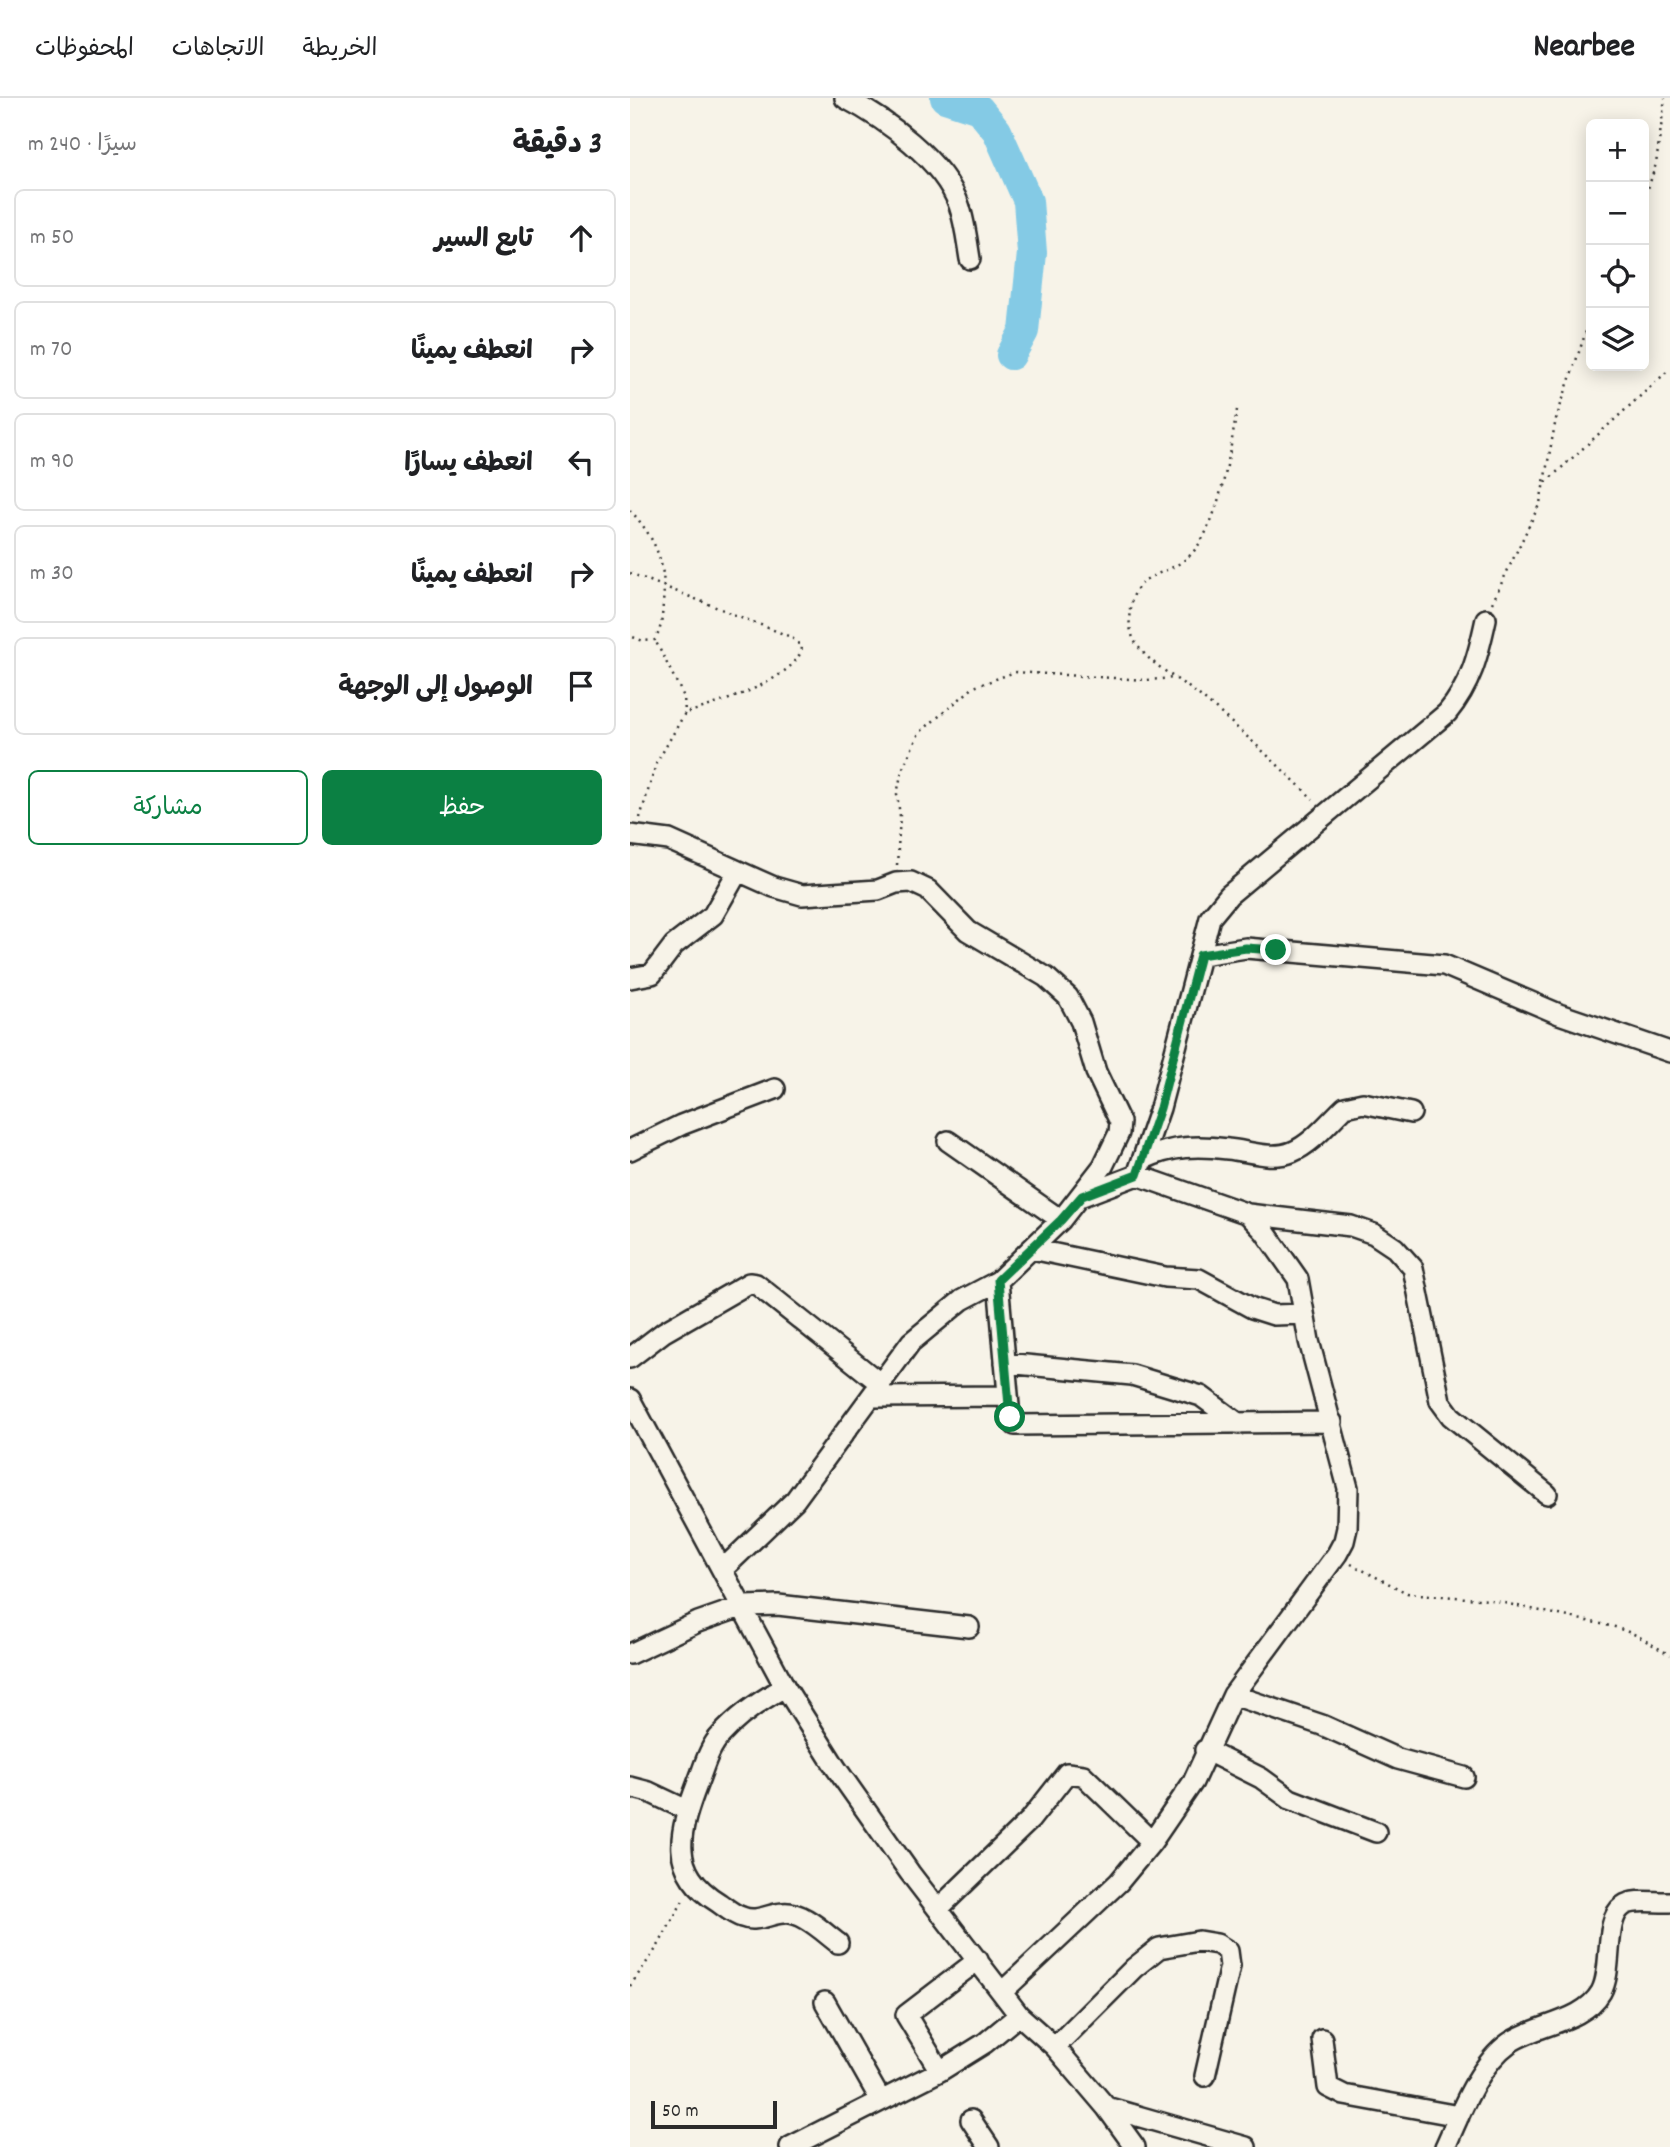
<!DOCTYPE html>
<html lang="ar">
<meta charset="utf-8">
<style>
:root{--surface:#fff;--page:#f2f2f2;--text:#202124;--muted:#757577;--line:#e0e0e0;--accent:#0b8043}
body{margin:0;font-family:Dekko,"Playpen Sans Arabic",sans-serif;background:var(--page);color:var(--text);direction:rtl}
.controls{position:absolute;right:21px;top:21px;display:grid;overflow:hidden;border-radius:10px;box-shadow:0 4px 18px #0003}
.controls button{width:63px;height:63px;display:grid;place-items:center;padding:0;border:0;border-bottom:2px solid var(--line);background:var(--surface);color:var(--text);font:35px sans-serif}
.scale{position:absolute;left:21px;bottom:18px;width:126px;box-sizing:border-box;padding-left:7px;border:4px solid #2b2b2b;border-top:0;font-size:19px;line-height:24px;white-space:nowrap;color:#2b2b2b;-webkit-text-stroke:5px #f7f3e8;paint-order:stroke}
.stop{position:absolute;width:21px;height:21px;margin:-16px;border:5px solid #0b8043;border-radius:50%;background:#fff}
.stop.end{background:#0b8043;border-color:#fff;box-shadow:0 2px 7px #0008}
.list{margin:0;padding:0;list-style:none}
h2{display:flex;justify-content:space-between;align-items:center;height:91px;margin:0;padding:0 28px;font-size:30px}
h2 small{font-size:23px;font-weight:400;color:var(--muted)}
.list li{display:grid;grid-template-columns:46px 1fr auto;gap:21px;align-items:center;box-sizing:border-box;height:98px;margin:0 14px 14px;padding:0 14px;border:2px solid var(--line);border-radius:10px}
.list b{display:block;font-size:26px;white-space:nowrap}
.list em{font-size:23px;font-style:normal;color:var(--muted)}
.actions{display:flex;gap:14px;padding:21px 28px}
.actions a{flex:1;padding:16px 0;border:2px solid var(--accent);border-radius:10px;text-align:center;font-size:24px;color:var(--accent)}
.actions .main{background:var(--accent);color:#fff}
.icon{flex:none;width:38px;height:38px;fill:none;stroke:currentColor;stroke-width:2;stroke-linecap:round;stroke-linejoin:round}
.map{position:relative;flex:none;width:1040px;height:2049px;overflow:hidden;direction:ltr}
header{display:flex;align-items:center;gap:42px;box-sizing:border-box;height:98px;padding:0 35px;background:var(--surface);border-bottom:2px solid var(--line)}
header strong{font-size:33px}
nav{display:flex;gap:38px;margin-inline-start:auto;font-size:24px}
main{display:flex}
aside{flex:1;background:var(--surface)}
.map>svg:first-child{display:block}
.lines{fill:none;stroke-linecap:round;stroke-linejoin:round}
.river{stroke:#84cae5;stroke-width:30}
.minor-casing{stroke:#2b2b2b;stroke-width:24}
.path{stroke:#2b2b2b;stroke-width:2.5;stroke-dasharray:2 5;stroke-linecap:butt}
.minor{stroke:#f7f3e8;stroke-width:19}
.route{stroke:#0b8043;stroke-width:9}
</style>
<header>
<strong>Nearbee</strong>
<nav><a>الخريطة</a><a>الاتجاهات</a><a>المحفوظات</a></nav>
</header>
<main>
<div class="map">
<svg width="1040" height="2049" viewBox="0 0 1040 2049">
<rect width="100%" height="100%" fill="#f7f3e8"/>
<filter id="ink" filterUnits="userSpaceOnUse"><feTurbulence type="fractalNoise" baseFrequency=".0143" numOctaves="2"/><feDisplacementMap in="SourceGraphic" scale="14" xChannelSelector="R" yChannelSelector="G"/><feConvolveMatrix kernelMatrix="1 2 1 2 8 2 1 2 1" color-interpolation-filters="sRGB"/></filter>
<g filter="url(#ink)">
<g class="lines">
<path class="river" d="M 315,0 L 349,11 L 367,33 L 398,103 L 402,155 L 394,233 L 381,257"/>
<g class="minor-casing">
<path id="minor" d="M 215,0 C 255,21 313,62 329,107 C 335,124 337,143 340,161
M 0,737 L 39,742 L 144,789 L 172,797 L 248,792 L 266,785 L 281,784 L 298,792 L 338,833 L 416,879 L 438,899 L 451,924 L 466,974 L 490,1024 L 489,1035 L 473,1068 L 431,1122 L 368,1183 L 332,1202 L 281,1244 L 165,1402 L 93,1471
M 571,857 L 616,850 L 814,867 L 929,916 L 1040,954
M 0,880 L 22,876 L 44,847 L 83,817 L 108,773
M 318,1043 L 431,1122
M 0,1052 L 51,1027 L 145,991
M 514,1061 C 542,1048 567,1047 598,1051 C 618,1053 642,1062 662,1054 C 682,1046 699,1024 715,1009 L 733,1005 L 781,1015
M 507,1077 L 530,1010 L 580,820 L 599,797 L 817,615 C 841,586 848,558 856,521
M 618,1116 L 721,1128 L 744,1136 L 765,1150 L 783,1170 L 810,1303 L 821,1318 L 917,1396
M 402,1151 L 535,1179 L 569,1181 L 622,1210 L 644,1217 L 674,1216
M 368,1183 L 380,1319 L 385,1327 L 702,1324
M 0,1260 L 34,1234 L 119,1185 L 126,1186 L 251,1286
M 375,1265 L 502,1277 L 571,1298 L 609,1326
M 243,1299 L 378,1298
M 0,1301 L 155,1589 L 206,1670 L 280,1775 L 389,1917 L 425,1949 L 476,2009 L 505,2049
M 0,1556 L 68,1524 L 114,1508 L 148,1507 L 339,1529
M 155,1589 C 131,1602 109,1617 91,1637 C 79,1649 74,1669 68,1684 C 49,1734 37,1773 89,1805 C 96,1810 104,1817 112,1819 C 126,1825 139,1816 153,1815 C 173,1813 193,1834 208,1845
M 603,1597 L 692,1627 L 768,1661 L 834,1679
M 575,1652 L 631,1680 L 660,1701 L 746,1734
M 0,1689 L 19,1694 L 57,1712
M 309,1810 L 400,1722 L 437,1675 L 453,1677 L 522,1744
M 372,1894 L 489,1784 L 522,1744 L 563,1684 L 603,1597 L 707,1456 L 714,1443 L 717,1430 L 718,1390 L 679,1243 L 668,1181 L 635,1134 L 618,1116 L 507,1077 L 452,1098
M 195,1904 L 250,2001
M 692,1941 L 698,1989 L 714,1997 L 829,2018
M 425,1949 L 504,1870 L 529,1850 L 569,1843 L 587,1846 L 598,1853 L 600,1868 L 575,1978
M 310,1973 L 276,1917 L 348,1862
M 476,2009 L 616,2049
M 341,2022 L 359,2049
M 160,2049 L 310,1973 L 355,1945 L 389,1917
M 815,2049 C 830,2016 848,1967 879,1945 C 906,1926 953,1925 971,1894 C 984,1871 973,1822 993,1808 C 1004,1800 1026,1805 1040,1804"/>
</g>
<path class="path" d="M 1014,103 L 1026,66 L 1035,0
M 607,312 C 600,353 589,434 556,461 C 542,472 525,475 514,483 C 497,497 495,530 507,547 C 521,567 550,582 569,597 C 609,630 646,665 683,701
M 916,384 L 1040,271
M 0,412 C 26,441 37,466 33,505 C 32,519 32,530 25,542 L 13,543 L 0,538
M 0,475 L 161,539 L 172,549 C 168,581 83,608 55,615
M 862,505 L 910,405 L 926,321 L 961,219
M 10,720 L 26,666 L 55,615 L 54,599 L 25,542
M 267,767 L 270,718 L 267,696 L 272,672 L 289,635 L 344,589 L 385,574 L 516,582 L 546,580
M 721,1466 L 777,1495 L 860,1502 L 985,1529 L 1006,1537 L 1040,1557
M 0,1888 L 28,1848 L 55,1799"/>
<use href="#minor" class="minor"/>
</g>
</g>
<g class="lines" filter="url(#ink)">
<path class="route" d="M 380,1319 L 368,1182 L 431,1122 L 452,1098 L 507,1077 L 530,1010 L 570,857 L 616,850 L 646,852"/>
</g>
</svg>
<div class="controls">
<button>+</button>
<button>−</button>
<button><svg class="icon" aria-label="locate" viewBox="0 0 24 24"><circle cx="12" cy="12" r="6"/><path d="M12 2v4M12 18v4M2 12h4M18 12h4"/></svg></button>
<button><svg class="icon" aria-label="layers" viewBox="0 0 24 24"><path d="M12 4l9 5-9 5-9-5zM3 14l9 5 9-5"/></svg></button>
</div>
<div class="scale">50 m</div>
<div class="stop" style="left:380px;top:1319px"></div>
<div class="stop end" style="left:646px;top:852px"></div>
</div>
<aside>
<h2>3 دقيقة<small>سيرًا · 240 m</small></h2>
<ul class="list">
<li><svg class="icon" aria-label="ahead" viewBox="0 0 24 24"><path d="M12 20V5M6 11l6-6 6 6"/></svg><div><b>تابع السير</b></div><em>50 m</em></li>
<li><svg class="icon" aria-label="right" viewBox="0 0 24 24"><path d="M7 20v-9h11M14 6l5 5-5 5"/></svg><div><b>انعطف يمينًا</b></div><em>70 m</em></li>
<li><svg class="icon" aria-label="left" viewBox="0 0 24 24"><path d="M17 20v-9H6M10 6l-5 5 5 5"/></svg><div><b>انعطف يسارًا</b></div><em>90 m</em></li>
<li><svg class="icon" aria-label="right" viewBox="0 0 24 24"><path d="M7 20v-9h11M14 6l5 5-5 5"/></svg><div><b>انعطف يمينًا</b></div><em>30 m</em></li>
<li><svg class="icon" aria-label="arrive" viewBox="0 0 24 24"><path d="M6 21V4h12l-3 4 3 4H6"/></svg><div><b>الوصول إلى الوجهة</b></div></li>
</ul>
<div class="actions"><a class="main">حفظ</a><a>مشاركة</a></div>
</aside>
</main>
